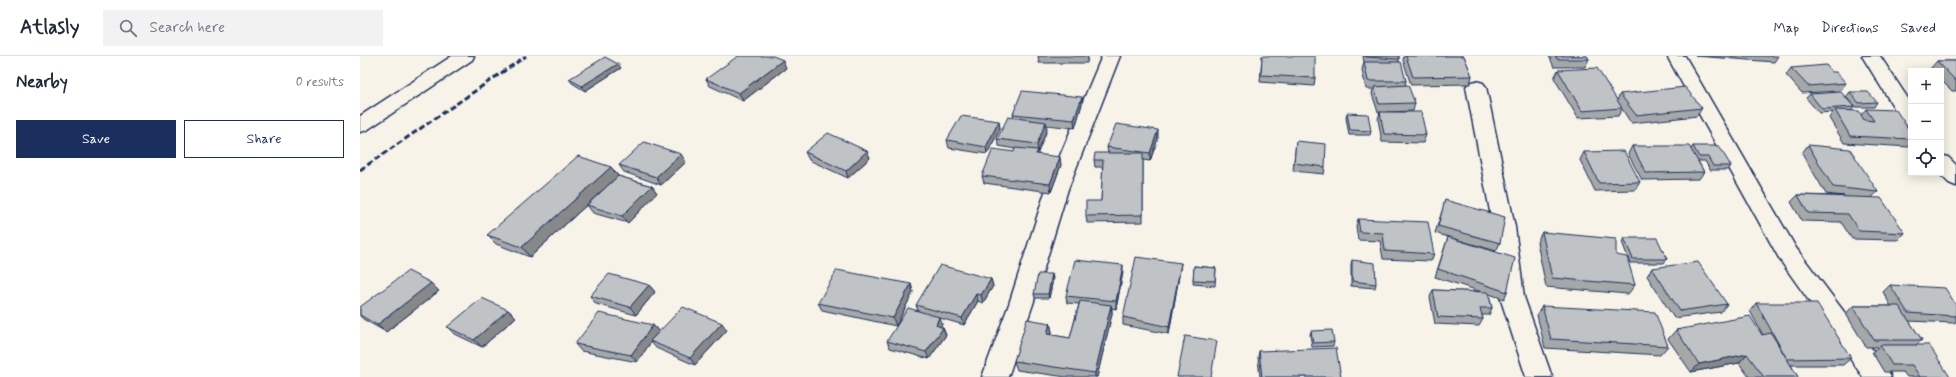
<!DOCTYPE html>
<meta charset="utf-8">
<style>
:root{--surface:#fff;--page:#f2f2f3;--text:#1f2937;--muted:#747a83;--line:#e0e1e3;--accent:#1b2f5e}
body{margin:0;font-family:Mynerve,sans-serif;background:var(--page);color:var(--text)}
.controls{position:absolute;right:12px;top:12px;display:grid;overflow:hidden;border-radius:0px;box-shadow:0 2px 10px #0003}
.controls button{width:36px;height:36px;display:grid;place-items:center;padding:0;border:0;border-bottom:1px solid var(--line);background:var(--surface);color:var(--text);font:20px sans-serif}
.list{margin:0;padding:0;list-style:none}
h2{display:flex;justify-content:space-between;align-items:center;height:52px;margin:0;padding:0 16px;font-size:17px}
h2 small{font-size:13px;font-weight:400;color:var(--muted)}
.actions{display:flex;gap:8px;padding:12px 16px}
.actions a{flex:1;padding:9px 0;border:1px solid var(--accent);border-radius:0px;text-align:center;font-size:14px;color:var(--accent)}
.actions .main{background:var(--accent);color:#fff}
.icon{flex:none;width:22px;height:22px;fill:none;stroke:currentColor;stroke-width:2;stroke-linecap:round;stroke-linejoin:round}
.map{position:relative;flex:none;width:1596px;height:321px;overflow:hidden}
header{display:flex;align-items:center;gap:24px;box-sizing:border-box;height:56px;padding:0 20px;background:var(--surface);border-bottom:1px solid var(--line)}
header strong{font-size:19px}
nav{display:flex;gap:22px;margin-inline-start:auto;font-size:14px}
.search{width:280px;height:36px;background:var(--page);display:flex;align-items:center;gap:10px;box-sizing:border-box;padding:0 14px;border-radius:0px;color:var(--muted);font-size:15px}
main{display:flex}
aside{flex:1;background:var(--surface)}
.map>svg:first-child{display:block}
.lines{fill:none;stroke-linecap:round;stroke-linejoin:round}
.minor-casing{stroke:#1b2f5e;stroke-width:3}
.minor{fill:#f7f3e8;fill-rule:evenodd}
.rail{stroke:#1b2f5e;stroke-width:3;stroke-dasharray:6 3;stroke-linecap:butt}
.wall{fill:#a5a8a9;stroke:#1b2f5e}
.shaded-wall{fill:#86888a;stroke:#1b2f5e}
.building{fill:#c0c3c5;stroke:#1b2f5e}
</style>
<header>
<strong>Atlasly</strong>
<div class="search"><svg class="icon" aria-label="search" viewBox="0 0 24 24"><circle cx="10" cy="10" r="6"/><path d="M15 15l6 6"/></svg>Search here</div>
<nav><a>Map</a><a>Directions</a><a>Saved</a></nav>
</header>
<main>
<aside>
<h2>Nearby<small>0 results</small></h2>
<ul class="list">
</ul>
<div class="actions"><a class="main">Save</a><a>Share</a></div>
</aside>
<div class="map">
<svg width="1596" height="321" viewBox="0 0 1596 321">
<rect width="100%" height="100%" fill="#f7f3e8"/>
<filter id="ink" filterUnits="userSpaceOnUse"><feTurbulence type="fractalNoise" baseFrequency=".025" numOctaves="2"/><feDisplacementMap in="SourceGraphic" scale="8" xChannelSelector="R" yChannelSelector="G"/><feConvolveMatrix kernelMatrix="1 2 1 2 8 2 1 2 1" color-interpolation-filters="sRGB"/></filter>
<g filter="url(#ink)">
<g class="lines">
<g class="minor-casing">
<path id="minor" d="M 92,0 L 114,0 L 112,4 L 7,74 L 0,76 L 0,60 Z
M 742,0 L 760,0 L 708,133 L 673,248 L 648,321 L 622,321 L 649,248 L 686,133 Z
M 1307,0 L 1325,0 L 1436,192 L 1527,313 L 1531,321 L 1503,321 L 1420,204 Z
M 1502,0 L 1520,0 L 1551,47 L 1551,70 L 1544,68 Z
M 1116,25 L 1123,27 L 1126,31 L 1155,171 L 1164,241 L 1192,321 L 1166,321 L 1140,241 L 1133,171 L 1106,31 L 1109,27 Z
M 1581,99 L 1588,101 L 1596,109 L 1596,130 L 1589,127 L 1579,117 L 1581,117 Z"/>
</g>
<use href="#minor" class="minor"/>
<path class="rail" d="M 0,114 L 166,0"/>
</g>
<path class="wall" d="M 678,0 L 728,0 L 727,7 L 679,7 Z
M 902,0 L 955,22 L 954,30 L 900,26 Z
M 1003,0 L 1039,0 L 1039,6 L 1046,25 L 1045,30 L 1055,47 L 1053,55 L 1027,56 L 1066,79 L 1063,87 L 1022,86 L 1018,63 L 1020,56 L 1018,56 L 1012,38 L 1013,33 L 1006,33 L 1002,14 L 1004,6 Z
M 1044,0 L 1104,0 L 1112,20 L 1110,28 L 1051,29 L 1043,4 Z
M 1189,0 L 1227,0 L 1229,3 L 1225,11 L 1194,11 Z
M 1335,0 L 1418,0 L 1414,6 Z
M 1577,5 L 1596,5 L 1596,35 L 1592,35 L 1581,24 L 1581,15 L 1572,15 L 1570,13 Z
M 261,12 L 225,35 L 212,27 L 209,23 Z
M 426,12 L 383,45 L 350,30 L 346,23 Z
M 1431,12 L 1486,27 L 1480,35 L 1442,37 L 1426,19 Z
M 1198,14 L 1257,44 L 1260,38 L 1342,52 L 1337,60 L 1271,67 L 1262,53 L 1258,60 L 1218,62 L 1194,22 Z
M 1490,36 L 1517,46 L 1514,51 L 1495,51 L 1486,41 Z
M 1450,38 L 1494,51 L 1491,55 L 1501,59 L 1506,53 L 1551,77 L 1551,89 L 1549,91 L 1484,87 L 1469,62 L 1473,56 L 1459,57 L 1446,42 Z
M 722,48 L 715,72 L 686,69 L 687,74 L 678,96 L 678,98 L 701,109 L 691,136 L 624,127 L 622,120 L 654,96 L 655,93 L 639,90 L 637,83 L 654,62 L 653,58 Z
M 987,57 L 1011,75 L 1010,79 L 989,79 L 986,62 Z
M 639,65 L 640,73 L 627,98 L 589,92 L 587,84 Z
M 798,82 L 790,105 L 783,104 L 783,166 L 727,167 L 726,160 L 741,145 L 743,111 L 735,111 L 734,104 L 748,97 L 747,91 Z
M 936,85 L 965,111 L 964,118 L 933,115 Z
M 1448,89 L 1518,136 L 1512,141 L 1545,177 L 1538,184 L 1492,183 L 1481,166 L 1442,165 L 1431,146 L 1438,139 L 1484,140 L 1466,138 L 1442,97 Z
M 1272,90 L 1331,93 L 1333,90 L 1371,110 L 1368,114 L 1350,114 L 1345,105 L 1338,105 L 1344,116 L 1339,123 L 1282,124 L 1268,98 Z
M 507,95 L 510,102 L 488,122 L 449,104 L 445,96 Z
M 1224,96 L 1280,126 L 1275,134 L 1235,135 L 1220,104 Z
M 326,106 L 301,129 L 264,116 L 259,109 Z
M 251,111 L 258,120 L 292,130 L 297,137 L 268,167 L 233,157 L 227,149 L 243,134 L 170,201 L 136,188 L 127,179 Z
M 1085,144 L 1140,187 L 1136,195 L 1075,177 L 1083,152 Z
M 998,163 L 1074,198 L 1071,205 L 1023,203 L 1020,185 L 998,184 L 996,170 Z
M 1182,176 L 1256,199 L 1275,229 L 1268,238 L 1186,231 L 1177,186 Z
M 1088,181 L 1147,236 L 1144,243 L 1129,238 L 1132,252 L 1129,259 L 1122,259 L 1123,263 L 1119,270 L 1075,268 L 1070,241 L 1073,234 L 1122,236 L 1075,221 Z
M 1264,182 L 1307,203 L 1304,207 L 1270,207 L 1262,186 Z
M 992,204 L 1016,228 L 1015,232 L 991,230 L 991,208 Z
M 834,210 L 856,212 L 855,230 L 833,228 Z
M 1292,212 L 1367,248 L 1361,256 L 1314,262 L 1287,220 Z
M 820,214 L 809,278 L 763,269 L 763,261 Z
M 763,216 L 756,253 L 752,252 L 752,258 L 737,321 L 706,321 L 657,314 L 654,305 L 690,267 L 692,276 L 691,279 L 710,282 L 719,248 L 707,247 L 706,240 Z
M 692,218 L 693,223 L 689,242 L 675,242 L 674,238 Z
M 631,223 L 633,230 L 623,247 L 618,245 L 604,269 L 580,262 L 582,268 L 580,271 L 583,272 L 586,279 L 569,303 L 530,292 L 527,285 L 558,255 L 556,249 Z
M 71,227 L 79,235 L 26,276 L 3,263 L 0,260 L 0,251 Z
M 551,228 L 553,236 L 536,270 L 462,254 L 458,247 Z
M 289,229 L 295,236 L 276,259 L 236,248 L 230,240 Z
M 1530,229 L 1596,249 L 1596,266 L 1594,267 L 1549,265 L 1562,284 L 1556,289 L 1590,321 L 1547,321 L 1543,316 L 1524,316 L 1512,296 L 1518,291 L 1506,291 L 1486,258 L 1493,250 L 1531,250 L 1523,236 Z
M 1396,247 L 1491,302 L 1483,309 L 1431,309 L 1438,321 L 1389,321 L 1379,307 L 1331,316 L 1308,283 L 1316,274 L 1403,279 L 1390,255 Z
M 1182,250 L 1308,290 L 1300,299 L 1185,292 L 1177,259 Z
M 148,254 L 156,261 L 122,291 L 95,278 L 87,271 Z
M 293,269 L 299,276 L 367,274 L 335,309 L 296,292 L 291,286 L 277,306 L 221,295 L 215,288 Z
M 951,275 L 974,286 L 973,290 L 952,291 L 950,279 Z
M 899,295 L 981,321 L 900,321 L 898,302 Z"/>
<path class="shaded-wall" d="M 423,4 L 426,12 L 383,45 L 379,37 Z
M 258,8 L 261,12 L 225,35 L 222,30 Z
M 722,41 L 722,48 L 715,72 L 714,64 Z
M 639,65 L 640,73 L 627,98 L 626,91 Z
M 686,66 L 687,74 L 678,96 L 677,88 Z
M 798,74 L 798,82 L 790,105 L 790,97 Z
M 507,95 L 510,102 L 488,122 L 486,115 Z
M 321,98 L 326,106 L 301,129 L 296,121 Z
M 700,101 L 701,109 L 691,136 L 690,128 Z
M 251,111 L 258,120 L 170,201 L 162,191 Z
M 292,130 L 297,137 L 268,167 L 262,160 Z
M 821,207 L 820,214 L 809,278 L 809,271 Z
M 763,209 L 763,216 L 756,253 L 756,245 Z
M 692,218 L 693,223 L 689,242 L 688,238 Z
M 631,223 L 633,230 L 623,247 L 621,239 Z
M 71,227 L 79,235 L 26,276 L 17,269 Z
M 551,228 L 553,236 L 536,270 L 533,262 Z
M 289,229 L 295,236 L 276,259 L 270,251 Z
M 616,238 L 618,245 L 604,269 L 602,262 Z
M 751,249 L 752,258 L 737,321 L 735,321 L 735,317 Z
M 148,254 L 156,261 L 122,291 L 114,284 Z
M 579,261 L 582,268 L 578,277 L 576,269 Z
M 362,267 L 367,274 L 335,309 L 330,302 Z
M 690,267 L 692,276 L 688,287 L 687,278 Z
M 293,269 L 299,276 L 290,285 L 291,286 L 277,306 L 271,299 Z
M 583,272 L 586,279 L 569,303 L 566,296 Z
M 1387,298 L 1379,307 L 1331,316 L 1339,308 Z"/>
<path class="building" d="M 378,0 L 413,0 L 423,4 L 379,37 L 346,23 Z
M 902,0 L 955,0 L 955,22 L 901,19 Z
M 1005,0 L 1039,0 L 1039,3 L 1006,1 Z
M 1046,0 L 1104,0 L 1112,20 L 1053,21 Z
M 1196,0 L 1227,0 L 1229,3 L 1197,3 Z
M 245,1 L 258,8 L 222,30 L 209,23 Z
M 1577,5 L 1596,5 L 1596,25 Z
M 1004,6 L 1041,6 L 1046,25 L 1008,25 Z
M 1466,9 L 1472,16 L 1476,16 L 1486,27 L 1448,30 L 1431,12 Z
M 1237,12 L 1262,52 L 1222,55 L 1198,14 Z
M 1048,29 L 1055,47 L 1019,48 L 1014,31 Z
M 1325,31 L 1342,52 L 1276,59 L 1260,38 Z
M 662,35 L 722,41 L 714,64 L 653,58 Z
M 1481,36 L 1494,51 L 1462,53 L 1450,38 Z
M 1490,36 L 1508,36 L 1517,46 L 1499,47 Z
M 1506,53 L 1536,54 L 1551,77 L 1551,83 L 1490,80 L 1475,54 L 1499,55 L 1504,64 L 1514,65 Z
M 1020,56 L 1061,56 L 1066,79 L 1024,78 Z
M 987,57 L 1008,58 L 1011,75 L 990,74 Z
M 601,60 L 639,65 L 626,91 L 587,84 Z
M 648,61 L 686,66 L 677,88 L 637,83 Z
M 756,68 L 798,74 L 790,97 L 747,91 Z
M 468,77 L 507,95 L 486,115 L 445,96 Z
M 936,85 L 966,88 L 965,111 L 934,107 Z
M 284,86 L 321,98 L 296,121 L 259,109 Z
M 1448,89 L 1490,93 L 1518,136 L 1473,131 Z
M 1272,90 L 1329,90 L 1344,116 L 1286,117 Z
M 1333,90 L 1359,90 L 1371,110 L 1353,110 L 1348,101 L 1339,101 Z
M 655,92 L 678,94 L 676,98 L 700,101 L 690,128 L 622,120 L 633,93 L 654,96 Z
M 1264,95 L 1280,126 L 1239,127 L 1224,96 Z
M 735,97 L 783,97 L 783,159 L 726,160 L 726,145 L 741,145 L 743,104 L 734,104 Z
M 218,100 L 251,111 L 162,191 L 127,179 Z
M 258,120 L 292,130 L 262,160 L 227,149 Z
M 1438,139 L 1521,142 L 1545,177 L 1499,175 L 1488,158 L 1448,157 Z
M 1085,144 L 1145,161 L 1140,187 L 1078,170 Z
M 998,163 L 1068,166 L 1074,198 L 1025,195 L 1023,177 L 1000,176 Z
M 1182,176 L 1256,183 L 1256,199 L 1267,201 L 1275,229 L 1192,222 Z
M 1088,181 L 1155,202 L 1147,236 L 1078,213 Z
M 1264,182 L 1297,182 L 1307,203 L 1273,203 Z
M 776,201 L 821,207 L 809,271 L 763,261 Z
M 715,204 L 763,209 L 756,245 L 706,240 Z
M 992,204 L 1015,207 L 1016,228 L 992,225 Z
M 1338,206 L 1367,248 L 1320,255 L 1292,212 Z
M 580,209 L 631,223 L 621,239 L 616,238 L 602,262 L 556,249 Z
M 834,210 L 856,212 L 855,225 L 833,224 Z
M 477,214 L 551,228 L 533,262 L 458,247 Z
M 48,215 L 71,227 L 17,269 L 0,259 L 0,251 Z
M 249,218 L 289,229 L 270,251 L 230,240 Z
M 678,218 L 692,218 L 688,238 L 674,238 Z
M 1530,229 L 1585,232 L 1596,249 L 1596,260 L 1548,257 Z
M 1073,234 L 1128,236 L 1132,252 L 1120,252 L 1123,263 L 1078,261 Z
M 122,242 L 148,254 L 114,284 L 87,271 Z
M 720,245 L 751,249 L 735,317 L 654,305 L 667,263 L 690,267 L 687,278 L 710,282 Z
M 1396,247 L 1457,247 L 1491,302 L 1427,303 Z
M 1182,250 L 1295,256 L 1308,290 L 1191,283 Z
M 1493,250 L 1539,250 L 1562,284 L 1514,284 Z
M 323,251 L 362,267 L 330,302 L 290,285 Z
M 548,252 L 579,261 L 576,269 L 583,272 L 566,296 L 527,285 Z
M 239,257 L 293,269 L 271,299 L 215,288 Z
M 1390,260 L 1402,279 L 1411,277 L 1438,321 L 1404,321 L 1387,298 L 1339,308 L 1316,274 Z
M 972,274 L 974,286 L 953,287 L 951,275 Z
M 825,280 L 857,285 L 851,321 L 817,321 Z
M 1520,289 L 1569,289 L 1590,321 L 1560,321 L 1552,309 L 1532,309 Z
M 976,292 L 981,321 L 902,321 L 899,295 Z"/>
</g>
</svg>
<div class="controls">
<button>+</button>
<button>−</button>
<button><svg class="icon" aria-label="locate" viewBox="0 0 24 24"><circle cx="12" cy="12" r="6"/><path d="M12 2v4M12 18v4M2 12h4M18 12h4"/></svg></button>
</div>
</div>
</main>
